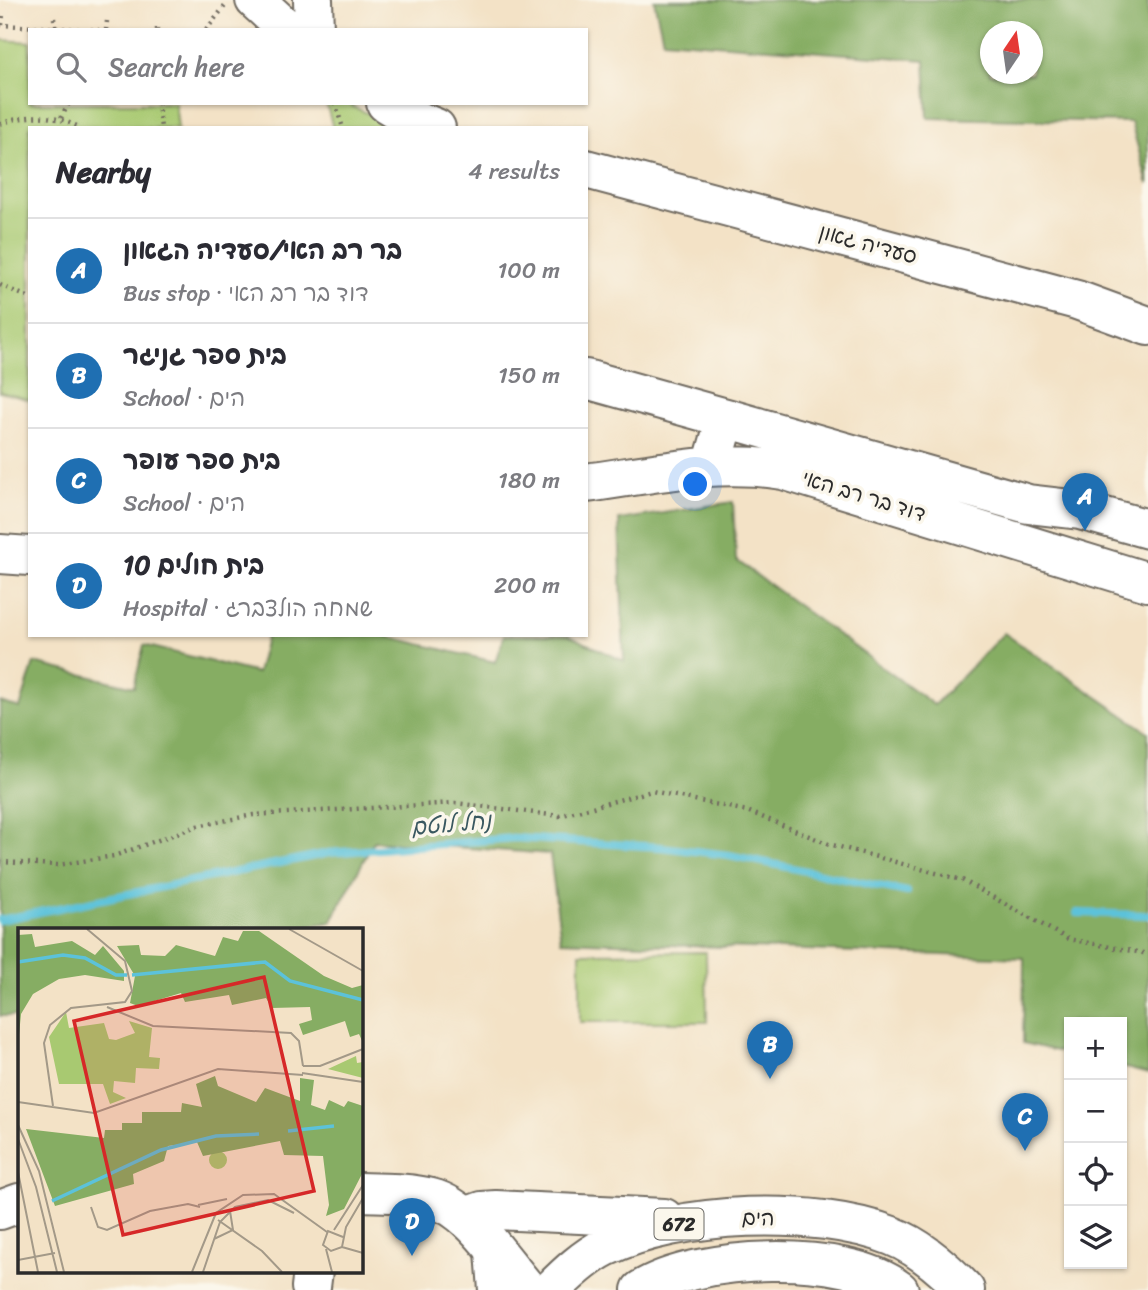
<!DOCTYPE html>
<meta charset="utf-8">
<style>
:root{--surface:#fff;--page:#f7f7f7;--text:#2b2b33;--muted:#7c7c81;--line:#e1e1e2;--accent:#1f6fb2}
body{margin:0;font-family:Sriracha,"Playpen Sans Hebrew",sans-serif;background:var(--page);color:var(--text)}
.controls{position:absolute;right:21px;bottom:21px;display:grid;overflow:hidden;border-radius:0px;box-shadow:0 2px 5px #0004}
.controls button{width:63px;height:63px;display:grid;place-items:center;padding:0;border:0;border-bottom:2px solid var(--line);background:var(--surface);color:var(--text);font:35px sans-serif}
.compass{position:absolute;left:980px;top:21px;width:63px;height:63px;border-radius:50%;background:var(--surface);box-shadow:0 2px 5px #0004;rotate:13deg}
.you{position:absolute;left:696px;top:485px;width:24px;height:24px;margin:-18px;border:5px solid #fff;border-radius:50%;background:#1a73e8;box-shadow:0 0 0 10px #1a73e833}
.badge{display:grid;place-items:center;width:46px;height:46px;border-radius:50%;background:var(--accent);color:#fff;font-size:23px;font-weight:700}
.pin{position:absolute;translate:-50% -58px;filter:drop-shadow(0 2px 4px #0008)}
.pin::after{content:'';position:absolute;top:37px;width:24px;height:21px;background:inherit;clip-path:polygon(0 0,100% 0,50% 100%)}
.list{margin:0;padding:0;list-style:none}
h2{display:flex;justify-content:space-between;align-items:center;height:91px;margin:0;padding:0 28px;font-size:30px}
h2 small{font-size:23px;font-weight:400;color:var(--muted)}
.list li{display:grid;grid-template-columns:46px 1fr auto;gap:21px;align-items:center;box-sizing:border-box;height:105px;padding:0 28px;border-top:2px solid var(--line)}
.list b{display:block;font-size:26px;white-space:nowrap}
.list p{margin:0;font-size:23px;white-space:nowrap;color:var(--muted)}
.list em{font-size:23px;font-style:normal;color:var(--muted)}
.icon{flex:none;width:38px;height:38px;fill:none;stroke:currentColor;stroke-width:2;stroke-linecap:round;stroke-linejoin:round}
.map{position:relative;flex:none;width:1148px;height:1290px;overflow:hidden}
.search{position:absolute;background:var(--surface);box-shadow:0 2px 5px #0004;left:28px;top:28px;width:560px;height:77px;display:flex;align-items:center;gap:18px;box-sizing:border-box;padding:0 24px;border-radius:0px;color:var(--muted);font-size:26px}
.panel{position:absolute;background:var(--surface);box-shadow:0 2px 5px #0004;left:28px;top:126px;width:560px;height:511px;border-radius:0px}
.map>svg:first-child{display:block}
.green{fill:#a8c971;stroke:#6a7a4e;stroke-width:2}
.forest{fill:#86ad63;stroke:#586c47;stroke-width:2;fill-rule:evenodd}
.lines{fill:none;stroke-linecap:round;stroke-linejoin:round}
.stream{stroke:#5cc2da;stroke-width:8}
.minor-casing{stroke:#716b61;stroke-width:42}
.major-casing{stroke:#716b61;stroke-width:42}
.path{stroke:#716b61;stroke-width:4.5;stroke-dasharray:2 5;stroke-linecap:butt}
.minor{stroke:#fff;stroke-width:38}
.major{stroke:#fff;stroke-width:38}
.labels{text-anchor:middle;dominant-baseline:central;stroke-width:7;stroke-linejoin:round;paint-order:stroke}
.shield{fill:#fbf7ec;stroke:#696865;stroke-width:2}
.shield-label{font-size:19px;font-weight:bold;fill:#2b2b2b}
.street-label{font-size:21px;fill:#2b2b2b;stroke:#fbf7ec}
.water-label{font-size:23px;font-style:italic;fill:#3a5860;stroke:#fbf7ec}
.inset-river{fill:none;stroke:#5cc2da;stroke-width:3.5}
.inset-road{fill:none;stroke:#a39988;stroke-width:2}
.view{fill:#d62828;fill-opacity:0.15;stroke:#d62828;stroke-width:3.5}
.inset-edge{fill:none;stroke:#2b2b2b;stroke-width:3.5}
</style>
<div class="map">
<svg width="1148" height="1290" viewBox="0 0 1148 1290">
<rect width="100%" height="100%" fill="#fbf7ec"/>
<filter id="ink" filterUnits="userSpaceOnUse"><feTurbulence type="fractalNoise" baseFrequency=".0143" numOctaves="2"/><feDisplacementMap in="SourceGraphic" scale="14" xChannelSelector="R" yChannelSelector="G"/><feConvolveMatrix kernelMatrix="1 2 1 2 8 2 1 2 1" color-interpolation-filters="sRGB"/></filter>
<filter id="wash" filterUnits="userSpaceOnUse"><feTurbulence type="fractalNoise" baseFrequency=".00686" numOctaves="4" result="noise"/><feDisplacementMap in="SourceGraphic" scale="28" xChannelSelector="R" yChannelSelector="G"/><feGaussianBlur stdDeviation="1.57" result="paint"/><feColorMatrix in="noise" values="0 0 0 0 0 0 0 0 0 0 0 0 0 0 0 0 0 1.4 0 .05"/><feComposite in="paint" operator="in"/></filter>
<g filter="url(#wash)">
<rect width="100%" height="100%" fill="#f3e2c6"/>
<path class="green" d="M 0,40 L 30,42 L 30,103 L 175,103 L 178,128 L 30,128 L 30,400 L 0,392 Z
M 326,103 L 349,103 L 353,107 L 402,128 L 333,128 Z
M 706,952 L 707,1022 L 580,1022 L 580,953 Z"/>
<path class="forest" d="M 654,0 L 1148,0 L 1148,184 L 1131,122 L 928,118 L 925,60 L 663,40 ZM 990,32 L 1032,32 L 1032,74 L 990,74 Z
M 733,502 L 736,560 L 934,705 L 1004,633 L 1148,732 L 1148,1074 L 1122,1067 L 1122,1022 L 1069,1022 L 1069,1054 L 1023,1043 L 1024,958 L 561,941 L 550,854 L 374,841 L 331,922 L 281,930 L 19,930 L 19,1016 L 0,1016 L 0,702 L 20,708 L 34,663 L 134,687 L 144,645 L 257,673 L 267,635 L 382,635 L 495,662 L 504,635 L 568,635 L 624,661 L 619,520 Z"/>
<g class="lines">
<path class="stream" d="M 1077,913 L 1148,915
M 0,920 L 329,853 L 515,838 L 660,847 L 729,855 L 907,892"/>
</g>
</g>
<g filter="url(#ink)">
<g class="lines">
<g class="minor-casing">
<path id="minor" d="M 255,0 L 288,30
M 313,0 L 314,30
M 386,103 L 409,117 L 436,128
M 586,169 L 1077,300 L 1148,326
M 586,379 L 726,418
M 712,466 L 726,418 L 1028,504 L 1080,510 L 1148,529
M 586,483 C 651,474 717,459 783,470 L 1148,582
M 0,554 L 30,556
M 360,1192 C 384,1193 408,1192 431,1198 C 471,1208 501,1260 528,1290
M 0,1210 L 19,1203
M 311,1287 L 313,1271"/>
</g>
<g class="major-casing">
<path id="major" d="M 465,1217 L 482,1211 L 496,1210 L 664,1218
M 495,1251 L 498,1290
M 551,1290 C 567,1274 585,1257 605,1247 C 679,1211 815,1206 892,1236 C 920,1247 944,1268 965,1290
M 641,1290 C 697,1255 845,1248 899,1290"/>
</g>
<path class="path" d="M 54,18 L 55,29
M 0,25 L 99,30
M 2,25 L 3,14
M 106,30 L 107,21
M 157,30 L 157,25
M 206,30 L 225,6
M 158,103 L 161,128
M 335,103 L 343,128
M 61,118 L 69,103
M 0,124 C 31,113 52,114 81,128
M 0,285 L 30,298
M 0,862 L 58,865 L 114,856 L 197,826 L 253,815 L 455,803 L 559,816 L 652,791 L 747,811 L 829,844 L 962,880 L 1068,939 L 1148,954"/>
<use href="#minor" class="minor"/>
<use href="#major" class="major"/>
</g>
</g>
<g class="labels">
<rect class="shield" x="654.5" y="1208.5" width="49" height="31" rx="5"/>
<g class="shield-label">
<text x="679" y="1224">672</text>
</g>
<g class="street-label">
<text transform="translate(868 244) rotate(15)">סעדיה גאון</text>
<text transform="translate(864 496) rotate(17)">דוד בר רב האי</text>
<text transform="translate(758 1218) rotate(1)">הים</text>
</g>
<g class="water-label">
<text transform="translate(451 824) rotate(-5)">נחל לוטם</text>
</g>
</g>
<g transform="translate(18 928)">
<rect width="345" height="345" fill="#f3e2c6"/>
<path d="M 48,84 L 51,100 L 86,95 L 91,111 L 98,112 L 117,105 L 111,93 L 134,100 L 131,129 L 142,130 L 141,141 L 118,140 L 117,155 L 96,153 L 95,164 L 108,170 L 92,176 L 85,156 L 41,156 L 31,109 ZM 338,128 L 339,135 L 345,134 L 345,150 L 310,141 ZM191 232a9 9 0 1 1 18 0a9 9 0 1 1-18 0Z" fill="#a8c971"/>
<path d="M 225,3 L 241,3 L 306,48 L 334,60 L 345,57 L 345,115 L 341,106 L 332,109 L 327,93 L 285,107 L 281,96 L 294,92 L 292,79 L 254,80 L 248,70 L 214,77 L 211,67 L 167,74 L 163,65 L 120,78 L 112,75 L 117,48 L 99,18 L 121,17 L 123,27 L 147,28 L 158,17 L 197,28 L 205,9 L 220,13 ZM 14,6 L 17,19 L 54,13 L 77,27 L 85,18 L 106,43 L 106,53 L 67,47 L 41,51 L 15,66 L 3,86 L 0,117 L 0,7 ZM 197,148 L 200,158 L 238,174 L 247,160 L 282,173 L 282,150 L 296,152 L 293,177 L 307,182 L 311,172 L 326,179 L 330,173 L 345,178 L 345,244 L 326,281 L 308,288 L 311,277 L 305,228 L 266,227 L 262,213 L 185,228 L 179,214 L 150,218 L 146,233 L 115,246 L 116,256 L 37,278 L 8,201 L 86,210 L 87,202 L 104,202 L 104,195 L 124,195 L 124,184 L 163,184 L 164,175 L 184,179 L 178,156 Z" fill="#86ad63"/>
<path class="inset-river" d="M 0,34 L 45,27 L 67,30 L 98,47 L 109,47M 114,47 L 247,34 L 272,53 L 345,72M 270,203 L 316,198M 34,273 L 143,222 L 198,208 L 241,206"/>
<path class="inset-road" d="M 271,1 L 345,43M 89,79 L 135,98 L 273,105 L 281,113 L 285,138M 285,138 L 302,138 L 345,121M 284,145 L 345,154M 0,174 L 76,185 L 200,141 L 285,147M 35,178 L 26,115 L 32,97 L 53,80 L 107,74 L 114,63 L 107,33 L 69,1M 0,197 L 21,243 L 46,344M 0,211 L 18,259 L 39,344M 0,244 L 20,344M 180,277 L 209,271M 73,279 L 80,299 L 89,302 L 132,283 L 170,276 L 182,279M 200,292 L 244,323 L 264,344M 316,302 L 345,257M 325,309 L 310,303 L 305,317 L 313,323 L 324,319 L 328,299 L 345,270M 196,311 L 215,302 L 212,283M 324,319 L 345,325M 308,321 L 314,344M 0,332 L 37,325M 174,344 L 198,285 L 225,267 L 256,266 L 309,304M 185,344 L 202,294 L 217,279 L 250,272 L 276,285"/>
<path class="view" d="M 246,49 L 296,263 L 105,307 L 56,93 Z"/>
<rect width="345" height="345" class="inset-edge"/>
</g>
</svg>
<div class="controls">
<button>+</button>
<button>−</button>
<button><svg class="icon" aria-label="locate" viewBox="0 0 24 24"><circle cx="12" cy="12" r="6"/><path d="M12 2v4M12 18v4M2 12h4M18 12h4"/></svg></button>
<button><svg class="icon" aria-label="layers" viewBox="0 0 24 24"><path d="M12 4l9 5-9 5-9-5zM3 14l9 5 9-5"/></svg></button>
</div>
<svg class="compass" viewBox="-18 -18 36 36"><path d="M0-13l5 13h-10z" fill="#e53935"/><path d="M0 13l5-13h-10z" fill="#7c7c81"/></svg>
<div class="you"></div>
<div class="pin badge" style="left:1085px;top:531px">A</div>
<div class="pin badge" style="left:770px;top:1079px">B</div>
<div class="pin badge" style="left:1025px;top:1151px">C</div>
<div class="pin badge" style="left:412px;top:1256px">D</div>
<div class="search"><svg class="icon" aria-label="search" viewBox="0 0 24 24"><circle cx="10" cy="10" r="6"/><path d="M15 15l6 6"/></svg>Search here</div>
<section class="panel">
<h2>Nearby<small>4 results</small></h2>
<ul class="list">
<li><span class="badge">A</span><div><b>בר רב האי/סעדיה הגאון</b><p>Bus stop · דוד בר רב האי</p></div><em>100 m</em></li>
<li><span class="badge">B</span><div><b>בית ספר גניגר</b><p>School · הים</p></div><em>150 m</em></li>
<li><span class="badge">C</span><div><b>בית ספר עופר</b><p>School · הים</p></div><em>180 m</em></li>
<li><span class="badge">D</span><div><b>בית חולים 10</b><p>Hospital · שמחה הולצברג</p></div><em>200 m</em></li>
</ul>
</section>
</div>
